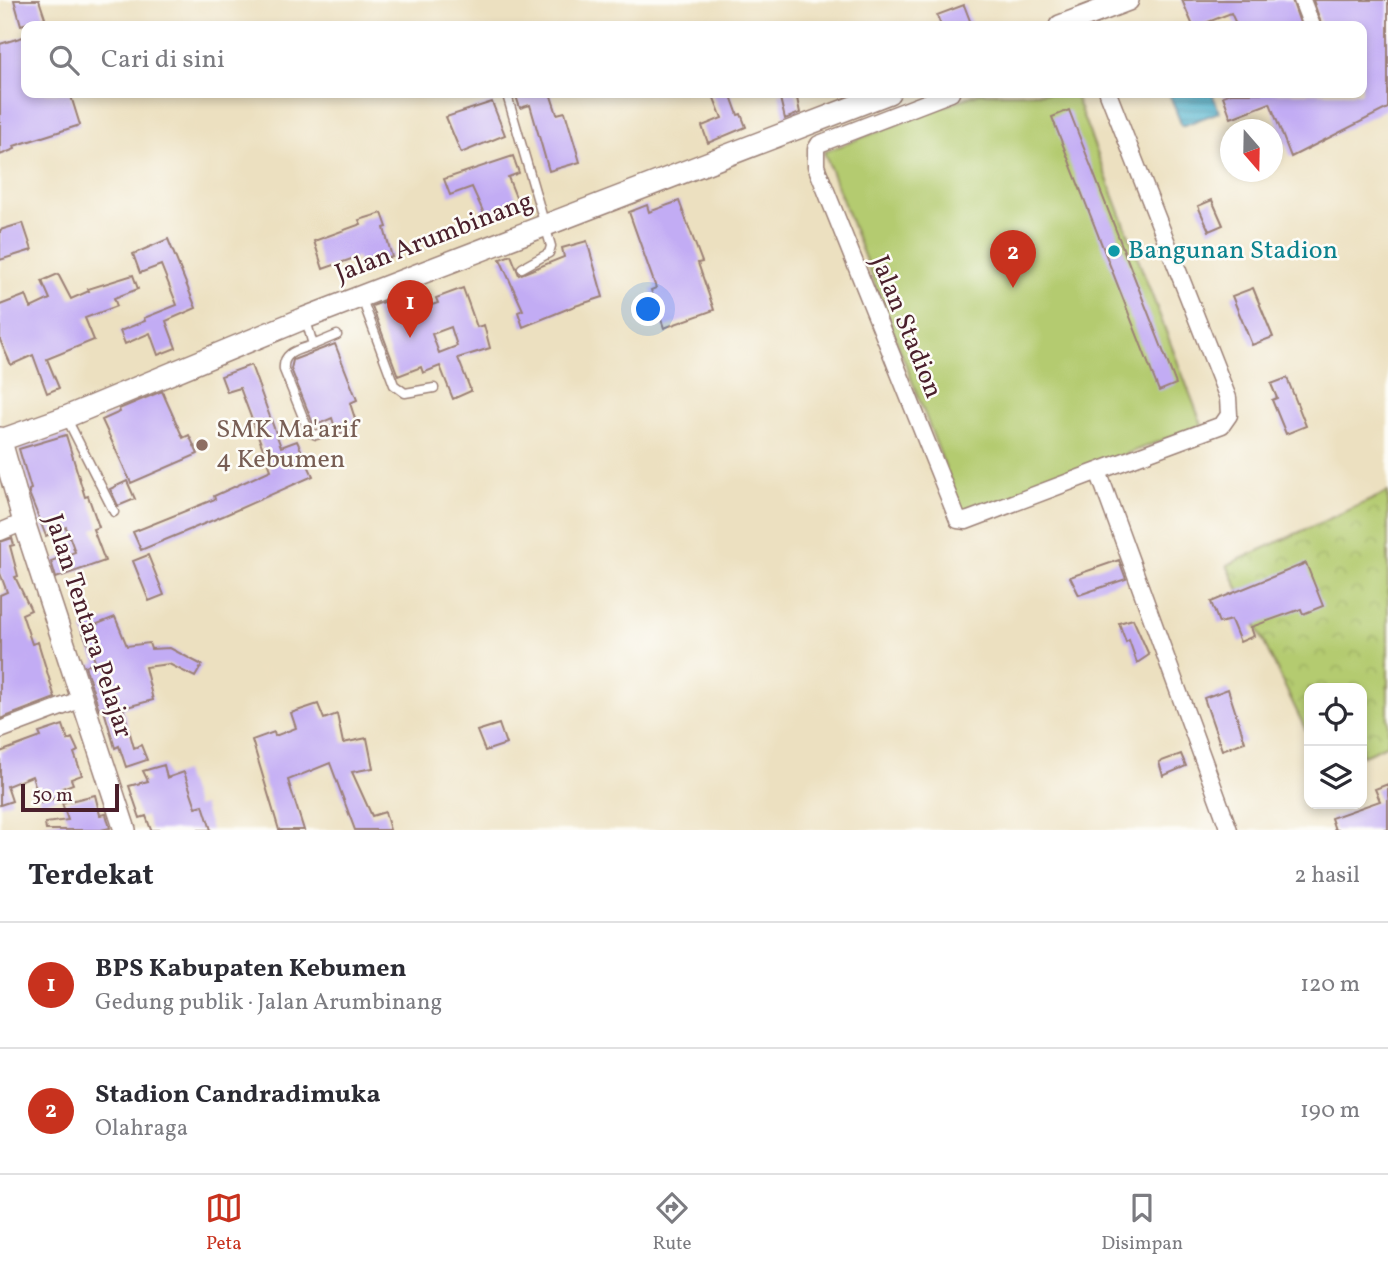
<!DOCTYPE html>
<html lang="id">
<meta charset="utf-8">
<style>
:root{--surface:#fff;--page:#f7f7f7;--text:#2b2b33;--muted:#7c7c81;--line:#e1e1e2;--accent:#c8321e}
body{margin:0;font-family:Vollkorn,serif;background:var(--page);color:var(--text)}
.controls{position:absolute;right:21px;bottom:21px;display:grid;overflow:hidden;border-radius:14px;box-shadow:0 4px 10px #0003}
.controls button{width:63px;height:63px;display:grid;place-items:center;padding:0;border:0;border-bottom:2px solid var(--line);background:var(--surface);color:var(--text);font:35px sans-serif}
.compass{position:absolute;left:1220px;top:119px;width:63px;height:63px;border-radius:50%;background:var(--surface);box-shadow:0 4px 10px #0003;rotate:160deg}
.scale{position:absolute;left:21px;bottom:18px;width:98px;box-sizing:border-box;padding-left:7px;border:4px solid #4a1f2b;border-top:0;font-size:19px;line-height:24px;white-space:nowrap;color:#4a1f2b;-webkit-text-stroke:5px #fdfcf7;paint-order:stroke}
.you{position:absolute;left:649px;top:310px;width:24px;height:24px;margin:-18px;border:5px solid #fff;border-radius:50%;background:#1a73e8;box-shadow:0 0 0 10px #1a73e833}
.badge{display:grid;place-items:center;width:46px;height:46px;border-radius:50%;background:var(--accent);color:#fff;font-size:23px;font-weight:700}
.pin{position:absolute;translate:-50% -58px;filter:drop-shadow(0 2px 4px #0008)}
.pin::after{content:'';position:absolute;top:37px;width:24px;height:21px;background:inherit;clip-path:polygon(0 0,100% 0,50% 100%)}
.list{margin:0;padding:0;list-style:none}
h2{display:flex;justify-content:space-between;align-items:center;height:91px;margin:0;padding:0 28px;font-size:30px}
h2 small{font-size:23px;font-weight:400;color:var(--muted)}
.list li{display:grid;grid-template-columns:46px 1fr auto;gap:21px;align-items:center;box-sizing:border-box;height:126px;padding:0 28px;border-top:2px solid var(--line)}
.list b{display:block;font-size:26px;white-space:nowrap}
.list p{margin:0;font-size:23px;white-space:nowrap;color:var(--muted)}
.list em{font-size:23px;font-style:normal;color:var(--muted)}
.icon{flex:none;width:38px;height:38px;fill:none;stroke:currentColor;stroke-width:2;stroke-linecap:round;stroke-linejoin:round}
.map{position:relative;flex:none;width:1388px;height:830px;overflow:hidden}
.search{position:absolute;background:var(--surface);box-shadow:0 4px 10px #0003;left:21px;right:21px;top:21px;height:77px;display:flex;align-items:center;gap:18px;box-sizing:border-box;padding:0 24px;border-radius:14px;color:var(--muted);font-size:26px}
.sheet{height:343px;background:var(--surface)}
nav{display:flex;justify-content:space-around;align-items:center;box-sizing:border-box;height:98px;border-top:2px solid var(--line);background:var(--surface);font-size:19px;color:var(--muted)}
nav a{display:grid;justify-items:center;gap:4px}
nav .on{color:var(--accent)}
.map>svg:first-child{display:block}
.park{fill:url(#park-crowns);stroke:#7f754e;stroke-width:2}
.pitch{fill:#b4cb70;stroke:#7f754e;stroke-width:2}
.water{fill:url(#water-rules);stroke:#4c687c;stroke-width:2}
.building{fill:#c2acf4;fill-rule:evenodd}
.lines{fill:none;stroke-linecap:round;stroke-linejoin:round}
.lane-casing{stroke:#9b8076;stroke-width:11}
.street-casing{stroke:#9b8076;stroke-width:19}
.secondary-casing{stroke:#9b8076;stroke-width:24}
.lane{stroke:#fff;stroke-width:8}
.street{stroke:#fff;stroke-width:16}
.secondary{stroke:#fff;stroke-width:21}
.culture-dot{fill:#0f9aa8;stroke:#fdfcf7;stroke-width:2.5}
.education-dot{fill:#8d6e63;stroke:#fdfcf7;stroke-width:2.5}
.labels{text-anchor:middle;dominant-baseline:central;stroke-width:5;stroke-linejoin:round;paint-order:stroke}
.street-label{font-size:26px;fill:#4a1f2b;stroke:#fdfcf7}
.culture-label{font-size:26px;fill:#0d838f;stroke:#fdfcf7;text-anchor:start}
.education-label{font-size:26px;fill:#785e54;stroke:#fdfcf7;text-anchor:start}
</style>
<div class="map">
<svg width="1388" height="830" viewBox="0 0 1388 830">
<defs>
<pattern id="park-crowns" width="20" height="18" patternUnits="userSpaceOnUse" patternTransform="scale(1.75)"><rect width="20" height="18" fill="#b4cb70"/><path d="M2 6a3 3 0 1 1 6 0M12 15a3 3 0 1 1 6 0" fill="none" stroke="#9cae61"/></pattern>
<pattern id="water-rules" width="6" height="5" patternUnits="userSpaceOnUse" patternTransform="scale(1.75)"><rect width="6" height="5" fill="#4eb2cd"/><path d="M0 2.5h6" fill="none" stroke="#4390a7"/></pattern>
</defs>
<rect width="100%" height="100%" fill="#fdfcf7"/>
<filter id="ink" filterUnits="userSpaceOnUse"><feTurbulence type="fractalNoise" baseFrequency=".0143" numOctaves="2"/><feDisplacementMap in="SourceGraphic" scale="14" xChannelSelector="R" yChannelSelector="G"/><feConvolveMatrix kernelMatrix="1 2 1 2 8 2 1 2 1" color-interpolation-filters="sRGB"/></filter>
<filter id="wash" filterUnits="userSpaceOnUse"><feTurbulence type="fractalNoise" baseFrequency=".00686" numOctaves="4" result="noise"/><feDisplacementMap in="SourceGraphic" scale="28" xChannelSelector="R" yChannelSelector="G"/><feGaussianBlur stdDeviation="1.57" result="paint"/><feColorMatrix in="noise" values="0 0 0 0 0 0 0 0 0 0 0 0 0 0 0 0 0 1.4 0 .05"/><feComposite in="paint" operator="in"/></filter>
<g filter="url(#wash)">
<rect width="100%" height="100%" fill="#ece0c0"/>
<path class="park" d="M 1388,492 L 1388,744 L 1362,756 L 1362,688 L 1309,688 L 1309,737 L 1227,565 Z"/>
<path class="pitch" d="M 979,93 L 1074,93 L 1202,425 L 964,516 L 824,152 Z"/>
<path class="water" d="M 1169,93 L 1212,93 L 1219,112 L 1182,126 Z"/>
<g id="blocks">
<path class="building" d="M 14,0 L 39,0 L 45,18 L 21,25 Z
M 1182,0 L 1292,0 L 1301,26 L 1237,26 L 1231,13 L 1198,26 L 1193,26 Z
M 1313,0 L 1388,0 L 1388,108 L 1291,157 L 1270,103 L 1231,118 L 1223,96 L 1231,93 L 1362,93 L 1362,26 L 1322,26 Z
M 964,5 L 972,26 L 941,26 L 937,15 Z
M 26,36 L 26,93 L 70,93 L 80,125 L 14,146 L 15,149 L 0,155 L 0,44 Z
M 515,93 L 550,93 L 557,114 L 565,112 L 580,162 L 549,171 L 530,105 L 520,108 Z
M 712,93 L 730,93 L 738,115 L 741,114 L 746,127 L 708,143 L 702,126 L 722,118 Z
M 785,93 L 796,93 L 800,113 L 785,119 L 779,94 Z
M 492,102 L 505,135 L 461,153 L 446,117 Z
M 1069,110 L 1176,384 L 1159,391 L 1052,117 Z
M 513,156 L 519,173 L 508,177 L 519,205 L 486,218 L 472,187 L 450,195 L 444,179 Z
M 1212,200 L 1223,225 L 1209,231 L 1198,206 Z
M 679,201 L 702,262 L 698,263 L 714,310 L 664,328 L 651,290 L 656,288 L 629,212 L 647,205 L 649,212 Z
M 382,213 L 387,227 L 384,228 L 392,257 L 360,267 L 357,257 L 323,269 L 314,241 L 361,224 L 359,220 Z
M 23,223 L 32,250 L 0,260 L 0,230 Z
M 168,239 L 196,308 L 166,321 L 176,348 L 158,355 L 150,333 L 125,344 L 120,331 L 145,321 L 144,318 L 177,305 L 161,265 L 140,273 L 133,254 Z
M 587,241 L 603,297 L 572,307 L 523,327 L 518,312 L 523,310 L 500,259 L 511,255 L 519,275 L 564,257 L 562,248 Z
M 58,274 L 71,299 L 89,291 L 88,289 L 133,275 L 138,289 L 114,298 L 117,306 L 85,318 L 94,340 L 47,359 L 59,388 L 47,393 L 33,355 L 11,365 L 0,340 L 0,305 L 26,295 L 31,308 L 50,299 L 42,281 Z
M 463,288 L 477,327 L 484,325 L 490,348 L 458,358 L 471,391 L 453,399 L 440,366 L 423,373 L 421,367 L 398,376 L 372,306 L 391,299 L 398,317 L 438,303 L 436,298 ZM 451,327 L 457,346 L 439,353 L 432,334 Z
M 1253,288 L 1273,337 L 1252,345 L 1232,296 Z
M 335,344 L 357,400 L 350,403 L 358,428 L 337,434 L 332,418 L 314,426 L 291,369 L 293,360 Z
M 251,365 L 281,447 L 297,441 L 313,476 L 223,516 L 141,550 L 133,532 L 215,499 L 214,496 L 271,470 L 240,388 L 227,392 L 221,376 Z
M 1287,378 L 1306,426 L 1286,434 L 1272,400 L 1277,398 L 1271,384 Z
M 162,391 L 183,438 L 189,435 L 198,454 L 131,483 L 102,420 L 120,412 L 119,409 Z
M 66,435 L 85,497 L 88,496 L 99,527 L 93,529 L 105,561 L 56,578 L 51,561 L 75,552 L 66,527 L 46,536 L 29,493 L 29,490 L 31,489 L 19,449 Z
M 127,481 L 135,499 L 118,506 L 110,489 Z
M 12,538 L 14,545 L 10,546 L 18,576 L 15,577 L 31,610 L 22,614 L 32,644 L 38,642 L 55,698 L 0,719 L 0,595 L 7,592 L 0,573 L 0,542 Z
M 148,555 L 164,595 L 149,601 L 133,561 Z
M 1119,560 L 1126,579 L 1079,595 L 1070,577 Z
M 1306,563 L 1323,606 L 1303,614 L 1301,609 L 1251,627 L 1254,636 L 1240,642 L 1231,620 L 1219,623 L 1211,602 Z
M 115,617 L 127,646 L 149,643 L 151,649 L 170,648 L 202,665 L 195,677 L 169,664 L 145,667 L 153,700 L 123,708 L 134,748 L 141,745 L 147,760 L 126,767 L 119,746 L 115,748 L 103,707 L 99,709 L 85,666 L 96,663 L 82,630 Z
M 1133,619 L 1149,655 L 1137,663 L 1129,640 L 1126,642 L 1119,623 Z
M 1228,689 L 1245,742 L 1222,750 L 1204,698 Z
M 318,704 L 324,719 L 337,714 L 343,743 L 367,738 L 373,768 L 352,772 L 372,816 L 385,812 L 390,830 L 355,830 L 330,763 L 288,780 L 304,830 L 279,830 L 252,740 L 274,732 L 275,736 L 296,728 L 291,713 Z
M 499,724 L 506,744 L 485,751 L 477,731 Z
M 63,725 L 68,740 L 72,738 L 78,751 L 74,753 L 82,775 L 71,779 L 73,784 L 62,788 L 64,795 L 41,803 L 32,776 L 7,786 L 12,801 L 0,805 L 0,752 L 41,737 L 39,733 Z
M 1181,754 L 1186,766 L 1163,776 L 1159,762 Z
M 164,765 L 167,778 L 184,772 L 196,807 L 203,805 L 211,830 L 151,830 L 146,816 L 140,818 L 129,786 L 148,781 L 143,771 Z
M 1388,784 L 1388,830 L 1335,830 L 1331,818 L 1380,801 L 1375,789 Z
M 95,795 L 100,815 L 106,814 L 110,828 L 101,830 L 46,830 L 45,823 L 68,820 L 62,803 Z"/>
</g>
</g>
<g filter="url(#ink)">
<use href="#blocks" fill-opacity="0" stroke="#9b8076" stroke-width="2"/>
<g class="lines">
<g class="lane-casing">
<path id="lane" d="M 507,95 L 551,246 L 549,253 L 522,268
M 362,299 L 394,385 L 405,393 L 434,388
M 306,320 L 313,345 L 337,335
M 313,345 C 298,350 282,352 284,370 L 309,432 L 316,435 L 331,430
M 67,419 L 114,512"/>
</g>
<g class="street-casing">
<path id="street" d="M 1302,0 L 1312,26
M 951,93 L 819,144 L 816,149 L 816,166 L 958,520 L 966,521 L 1098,471
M 1108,93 L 1228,398 L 1229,415 L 1222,425 L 1098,471 L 1229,830
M 0,532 L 24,522
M 0,730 L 82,699"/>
</g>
<g class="secondary-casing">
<path id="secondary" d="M 1060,26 L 1128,0
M 0,438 L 24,522 L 125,830
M 1,440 L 66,417 L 305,318 L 889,93"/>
</g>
<use href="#lane" class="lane"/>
<use href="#street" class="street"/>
<use href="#secondary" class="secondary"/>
</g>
</g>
<circle class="culture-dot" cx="1114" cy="251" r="7"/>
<circle class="education-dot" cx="202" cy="445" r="7"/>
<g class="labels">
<g class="street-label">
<text transform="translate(434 238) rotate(-21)">Jalan Arumbinang</text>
<text transform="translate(906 327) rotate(68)">Jalan Stadion</text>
<text transform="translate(88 626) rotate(72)">Jalan Tentara Pelajar</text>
</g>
<g class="culture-label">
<text x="1128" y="251">Bangunan Stadion</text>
</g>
<g class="education-label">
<text x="216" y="430">SMK Ma'arif<tspan x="216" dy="30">4 Kebumen</tspan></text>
</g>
</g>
</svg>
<div class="controls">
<button><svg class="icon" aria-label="locate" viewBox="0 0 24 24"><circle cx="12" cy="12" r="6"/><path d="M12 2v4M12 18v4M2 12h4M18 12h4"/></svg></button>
<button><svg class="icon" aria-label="layers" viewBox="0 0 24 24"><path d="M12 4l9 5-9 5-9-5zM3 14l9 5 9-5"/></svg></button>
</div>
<svg class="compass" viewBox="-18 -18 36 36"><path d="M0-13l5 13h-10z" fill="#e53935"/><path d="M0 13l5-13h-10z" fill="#7c7c81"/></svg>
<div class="scale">50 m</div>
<div class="you"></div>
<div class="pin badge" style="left:410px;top:338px">1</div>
<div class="pin badge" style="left:1013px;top:288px">2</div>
<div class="search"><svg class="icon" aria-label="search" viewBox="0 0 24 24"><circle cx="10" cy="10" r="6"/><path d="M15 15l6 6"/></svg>Cari di sini</div>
</div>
<section class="sheet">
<h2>Terdekat<small>2 hasil</small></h2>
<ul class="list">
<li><span class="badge">1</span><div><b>BPS Kabupaten Kebumen</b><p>Gedung publik · Jalan Arumbinang</p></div><em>120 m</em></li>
<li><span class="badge">2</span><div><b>Stadion Candradimuka</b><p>Olahraga</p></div><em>190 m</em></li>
</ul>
</section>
<nav>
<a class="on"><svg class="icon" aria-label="map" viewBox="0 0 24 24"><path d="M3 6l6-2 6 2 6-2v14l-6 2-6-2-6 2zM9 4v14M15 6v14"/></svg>Peta</a>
<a><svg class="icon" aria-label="directions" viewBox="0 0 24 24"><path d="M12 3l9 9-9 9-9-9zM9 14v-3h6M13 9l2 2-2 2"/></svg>Rute</a>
<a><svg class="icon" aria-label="saved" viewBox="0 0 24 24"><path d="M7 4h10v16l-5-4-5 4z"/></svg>Disimpan</a>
</nav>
